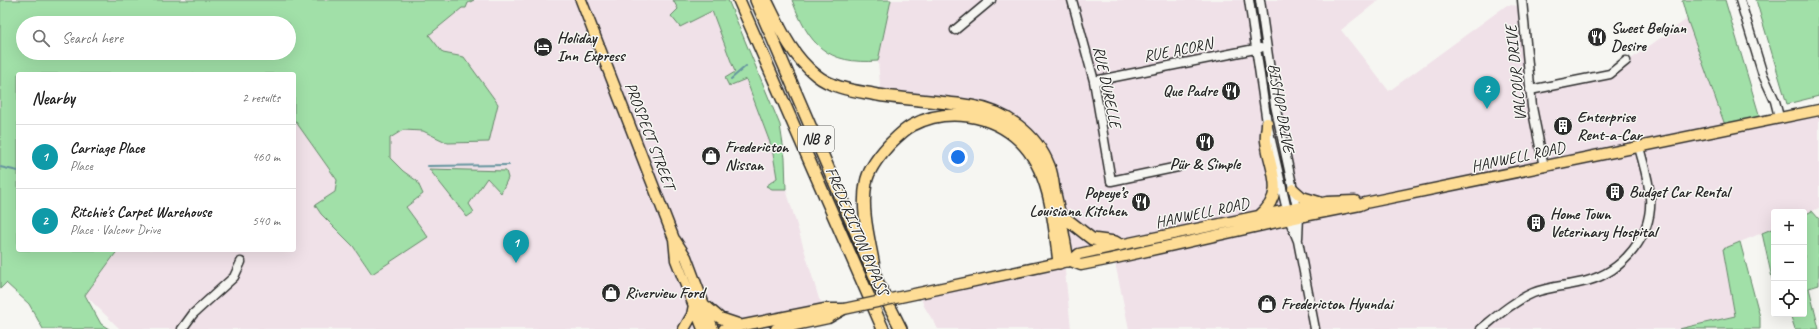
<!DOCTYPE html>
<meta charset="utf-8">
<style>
:root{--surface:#fff;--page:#f6f6f6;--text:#222;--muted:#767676;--line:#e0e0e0;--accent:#ea580c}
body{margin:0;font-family:Caveat,sans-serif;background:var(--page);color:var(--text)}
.controls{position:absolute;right:12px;bottom:12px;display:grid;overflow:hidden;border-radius:4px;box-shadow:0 4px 16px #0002}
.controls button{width:36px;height:36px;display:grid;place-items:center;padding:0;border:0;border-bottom:1px solid var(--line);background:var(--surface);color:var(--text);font:20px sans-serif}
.you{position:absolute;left:958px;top:157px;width:14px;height:14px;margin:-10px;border:3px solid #fff;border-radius:50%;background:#1a73e8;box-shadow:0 0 0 6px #1a73e833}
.badge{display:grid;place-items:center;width:26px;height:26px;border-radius:50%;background:var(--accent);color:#fff;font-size:13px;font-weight:700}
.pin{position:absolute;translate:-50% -33px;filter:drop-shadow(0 1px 2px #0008)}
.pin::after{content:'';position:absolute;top:21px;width:14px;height:12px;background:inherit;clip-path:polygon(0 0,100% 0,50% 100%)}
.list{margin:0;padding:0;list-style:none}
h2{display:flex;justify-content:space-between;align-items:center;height:52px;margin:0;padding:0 16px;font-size:17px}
h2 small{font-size:13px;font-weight:400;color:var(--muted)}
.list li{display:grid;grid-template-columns:26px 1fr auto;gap:12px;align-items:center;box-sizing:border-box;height:64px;padding:0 16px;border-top:1px solid var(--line)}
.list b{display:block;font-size:15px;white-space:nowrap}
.list p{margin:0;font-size:13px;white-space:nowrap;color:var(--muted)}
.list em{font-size:13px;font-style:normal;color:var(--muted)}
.icon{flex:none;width:22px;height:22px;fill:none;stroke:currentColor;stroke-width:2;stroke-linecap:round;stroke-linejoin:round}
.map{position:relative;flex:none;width:1819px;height:329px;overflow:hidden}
.search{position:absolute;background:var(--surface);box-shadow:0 4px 16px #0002;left:16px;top:16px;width:280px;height:44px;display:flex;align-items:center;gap:10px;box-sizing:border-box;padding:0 14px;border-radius:22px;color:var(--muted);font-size:15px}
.panel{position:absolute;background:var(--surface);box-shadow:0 4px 16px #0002;left:16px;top:72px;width:280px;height:180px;border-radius:4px}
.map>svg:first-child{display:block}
.built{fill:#f0e1e8}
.green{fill:#a1e0a8;stroke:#66866a;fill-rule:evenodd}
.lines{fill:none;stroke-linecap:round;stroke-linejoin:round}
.stream{stroke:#66959f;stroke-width:2}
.minor-casing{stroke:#2b2b2b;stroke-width:11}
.major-casing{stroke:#2b2b2b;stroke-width:13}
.highway-casing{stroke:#2b2b2b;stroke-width:14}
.minor{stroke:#f6f6f2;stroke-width:8}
.major{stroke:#fedd96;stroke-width:10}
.highway{stroke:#fedd96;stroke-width:11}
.major-bridge-casing{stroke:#2b2b2b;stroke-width:13;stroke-linecap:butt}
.major-bridge{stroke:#fedd96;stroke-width:10}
.labels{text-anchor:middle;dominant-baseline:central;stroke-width:3;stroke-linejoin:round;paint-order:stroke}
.shield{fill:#f6f6f2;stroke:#686867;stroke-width:1}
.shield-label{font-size:15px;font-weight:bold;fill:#2b2b2b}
.poi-label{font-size:16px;font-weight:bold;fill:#2b2b2b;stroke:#f6f6f2;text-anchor:start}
.street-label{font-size:16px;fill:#2b2b2b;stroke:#f6f6f2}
</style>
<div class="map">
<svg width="1819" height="329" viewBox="0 0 1819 329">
<rect width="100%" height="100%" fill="#f6f6f2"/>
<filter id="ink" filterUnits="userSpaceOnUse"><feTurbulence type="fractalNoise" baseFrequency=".025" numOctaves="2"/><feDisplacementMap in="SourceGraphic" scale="8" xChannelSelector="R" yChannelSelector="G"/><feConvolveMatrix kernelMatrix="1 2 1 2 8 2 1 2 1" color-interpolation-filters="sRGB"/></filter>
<g filter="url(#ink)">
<path class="built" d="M 474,0 L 673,0 L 678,9 L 712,10 L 735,72 L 725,78 L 729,86 L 746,79 L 772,148 L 778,178 L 767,185 L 772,189 L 786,189 L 819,299 L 825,306 L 704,329 L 120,329 L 85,295 L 118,250 L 294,250 L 294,123 L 296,121 L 337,180 L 335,192 L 315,205 L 321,214 L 353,246 L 371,274 L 406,207 L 423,194 L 417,181 L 403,171 L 390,158 L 390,138 L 403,130 L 423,131 L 448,143 L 489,141 L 464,57 L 443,53 L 428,35 L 468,3 Z
M 891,0 L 1379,0 L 1341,30 L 1389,91 L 1507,5 L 1523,6 L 1530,90 L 1610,74 L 1687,19 L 1726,128 L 1819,110 L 1819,208 L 1804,215 L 1804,212 L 1774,212 L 1774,228 L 1723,249 L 1735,316 L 1679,329 L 1129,329 L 1114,258 L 1065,261 L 1060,214 L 1006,117 L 881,96 L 878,61 Z
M 1064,262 L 1071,329 L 938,329 L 924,306 L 919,293 Z"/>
<path class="green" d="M 0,0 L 474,0 L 468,3 L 466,8 L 462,8 L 429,35 L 443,53 L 464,57 L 498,104 L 489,142 L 448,143 L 423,131 L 403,130 L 390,138 L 390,158 L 403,171 L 417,181 L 423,194 L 406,207 L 428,237 L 372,274 L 353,246 L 321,214 L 315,205 L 335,192 L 337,180 L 296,122 L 294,123 L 294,74 L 18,74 L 18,250 L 118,250 L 85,295 L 101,324 L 109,329 L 43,329 L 29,304 L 6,283 L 0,289 ZM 23,23 L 289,23 L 289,53 L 23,53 Z
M 673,0 L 728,0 L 780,125 L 785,158 L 786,189 L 772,189 L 766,186 L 777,178 L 772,148 L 746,79 L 729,86 L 725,78 L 735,72 L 712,11 L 680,27 L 671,16 L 678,9 Z
M 792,0 L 891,0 L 878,61 C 827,65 809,45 792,0 Z
M 1686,0 L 1725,0 L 1761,121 L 1726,128 L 1687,19 L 1682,1 Z
M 1756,0 L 1819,0 L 1819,96 L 1787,104 Z
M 429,169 L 506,171 L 508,178 L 501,193 L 487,178 L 469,204 L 474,212 L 467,217 Z
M 1812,211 L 1819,219 L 1819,285 L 1809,288 L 1819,329 L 1795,329 L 1790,314 L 1804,314 L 1804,215 Z
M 1774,228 L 1774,287 L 1762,233 Z
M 1740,242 L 1760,317 L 1760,329 L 1679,329 L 1735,316 L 1723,249 Z"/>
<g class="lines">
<path class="stream" d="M 731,79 L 746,66
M 428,166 L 509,165
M 0,167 L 18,171"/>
<g class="minor-casing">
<path id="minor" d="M 1072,0 L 1094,81 L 1111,181 L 1178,167
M 1249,0 L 1267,123 L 1289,219 L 1298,241 L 1315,329
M 1260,0 L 1275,105 L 1299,217 L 1298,238
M 1522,0 L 1532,107 L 1544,167
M 1740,0 L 1763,75 L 1775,101 L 1779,117
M 955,30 L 991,0
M 1094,81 L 1260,48
M 1530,90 L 1610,74 L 1626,61
M 182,329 L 193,314 L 234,277 L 241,262
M 1481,329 C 1497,316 1514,301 1533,293 C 1550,286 1569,286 1587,281 C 1623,271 1653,236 1650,197 C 1649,180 1643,163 1639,147"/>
</g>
<g class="major-casing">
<path id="major" d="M 581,0 L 674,239 L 676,260 L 703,329
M 1293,189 L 1302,197 L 1319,202
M 1259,216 C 1287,192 1270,172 1266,141 C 1265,135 1267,129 1267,123
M 675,240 L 686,257 L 713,329
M 1071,261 L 1079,254 L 1120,245 L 1297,208 L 1327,202 L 1355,201
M 919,293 L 1068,261 L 1071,261 L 1081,265 L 1111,259 L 1299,217 L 1360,205 L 1365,203 L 1819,110
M 706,306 L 720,318 L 738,324
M 684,329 L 692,315 L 694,305
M 724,329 L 825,309 L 844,309
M 776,329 L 828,318 L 844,309"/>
</g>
<g class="highway-casing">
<path id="highway" d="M 739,0 L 883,329
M 756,0 L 876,279 L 901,329
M 766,0 C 780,28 791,55 816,75 C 833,89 858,91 878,95 C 909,100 941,101 971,106 C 1005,111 1036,133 1049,166 C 1052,173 1053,182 1054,190 C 1060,213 1064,237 1068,261
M 1060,214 L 1092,239 L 1115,242 L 1120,245
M 876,279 C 872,248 860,214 866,183 C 868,170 879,156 888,146 C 895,139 903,130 913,125 C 947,107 992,114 1020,141 C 1051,171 1054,223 1059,263"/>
</g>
<use href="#minor" class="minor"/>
<use href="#major" class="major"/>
<use href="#highway" class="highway"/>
<g class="major-bridge-casing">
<path id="major-bridge" d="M 844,309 L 919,293"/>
</g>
<use href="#major-bridge" class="major-bridge"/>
</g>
</g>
<defs>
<g id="restaurant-disc" transform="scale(1)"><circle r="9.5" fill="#2b2b2b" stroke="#f6f6f2"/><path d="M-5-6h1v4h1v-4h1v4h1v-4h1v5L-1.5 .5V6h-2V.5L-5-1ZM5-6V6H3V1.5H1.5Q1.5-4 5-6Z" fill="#fff"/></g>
<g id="hotel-disc" transform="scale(1)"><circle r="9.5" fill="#2b2b2b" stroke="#f6f6f2"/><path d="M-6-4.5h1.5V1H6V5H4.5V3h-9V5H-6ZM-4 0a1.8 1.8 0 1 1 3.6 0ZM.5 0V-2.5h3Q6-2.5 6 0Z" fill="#fff"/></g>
<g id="building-disc" transform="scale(1)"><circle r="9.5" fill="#2b2b2b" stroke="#f6f6f2"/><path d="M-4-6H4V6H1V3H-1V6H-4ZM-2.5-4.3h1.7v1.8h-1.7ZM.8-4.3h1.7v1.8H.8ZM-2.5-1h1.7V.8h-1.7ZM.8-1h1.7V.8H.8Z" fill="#fff"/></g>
<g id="shop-disc" transform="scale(1)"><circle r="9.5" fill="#2b2b2b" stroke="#f6f6f2"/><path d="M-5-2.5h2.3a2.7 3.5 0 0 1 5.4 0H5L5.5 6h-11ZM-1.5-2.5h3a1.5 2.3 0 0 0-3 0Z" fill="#fff"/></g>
</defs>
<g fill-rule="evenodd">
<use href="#restaurant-disc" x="1597" y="37"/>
<use href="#hotel-disc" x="543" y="47"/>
<use href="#restaurant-disc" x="1231" y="91"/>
<use href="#building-disc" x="1563" y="126"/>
<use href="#restaurant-disc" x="1205" y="142"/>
<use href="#shop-disc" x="711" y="156"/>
<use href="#building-disc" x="1615" y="192"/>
<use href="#restaurant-disc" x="1141" y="202"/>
<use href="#building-disc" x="1536" y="223"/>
<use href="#shop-disc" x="611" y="293"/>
<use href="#shop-disc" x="1267" y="304"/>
</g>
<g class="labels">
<rect class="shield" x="798" y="126" width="36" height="26" rx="3"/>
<g class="shield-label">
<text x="816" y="139">NB 8</text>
</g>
<g class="poi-label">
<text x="1611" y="28">Sweet Belgian<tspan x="1611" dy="18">Desire</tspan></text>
<text x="557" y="38">Holiday<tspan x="557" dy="18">Inn Express</tspan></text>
<text x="1217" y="91" text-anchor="end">Que Padre</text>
<text x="1577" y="117">Enterprise<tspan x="1577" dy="18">Rent-a-Car</tspan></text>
<text x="725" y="147">Fredericton<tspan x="725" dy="18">Nissan</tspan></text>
<text x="1205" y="164" text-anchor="middle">Pür &amp; Simple</text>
<text x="1629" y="192">Budget Car Rental</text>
<text x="1127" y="193" text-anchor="end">Popeye’s<tspan x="1127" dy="18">Louisiana Kitchen</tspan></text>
<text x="1550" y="214">Home Town<tspan x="1550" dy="18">Veterinary Hospital</tspan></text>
<text x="625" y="293">Riverview Ford</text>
<text x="1281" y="304">Fredericton Hyundai</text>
</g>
<g class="street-label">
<text transform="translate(1178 50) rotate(-11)">RUE ACORN</text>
<text transform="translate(1516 73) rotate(-96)">VALCOUR DRIVE</text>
<text transform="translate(1107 87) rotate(78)">RUE DURELLE</text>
<text transform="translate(1281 108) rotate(80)">BISHOP DRIVE</text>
<text transform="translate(650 136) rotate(69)">PROSPECT STREET</text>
<text transform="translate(1518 157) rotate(-12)">HANWELL ROAD</text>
<text transform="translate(1202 213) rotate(-12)">HANWELL ROAD</text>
<text transform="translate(857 231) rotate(67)">FREDERICTON BYPASS</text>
</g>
</g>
</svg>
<div class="controls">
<button>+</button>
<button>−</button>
<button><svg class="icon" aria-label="locate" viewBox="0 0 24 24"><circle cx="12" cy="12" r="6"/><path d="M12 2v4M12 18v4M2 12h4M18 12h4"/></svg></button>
</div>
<div class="you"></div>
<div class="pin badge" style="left:516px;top:263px;background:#0f9aa8">1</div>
<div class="pin badge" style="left:1487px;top:109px;background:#0f9aa8">2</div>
<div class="search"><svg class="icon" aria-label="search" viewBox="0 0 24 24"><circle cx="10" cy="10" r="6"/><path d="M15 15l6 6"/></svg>Search here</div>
<section class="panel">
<h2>Nearby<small>2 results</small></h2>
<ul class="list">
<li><span class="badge" style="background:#0f9aa8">1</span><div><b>Carriage Place</b><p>Place</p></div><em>460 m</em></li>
<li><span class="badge" style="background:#0f9aa8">2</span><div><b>Ritchie's Carpet Warehouse</b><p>Place · Valcour Drive</p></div><em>540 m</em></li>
</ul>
</section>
</div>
